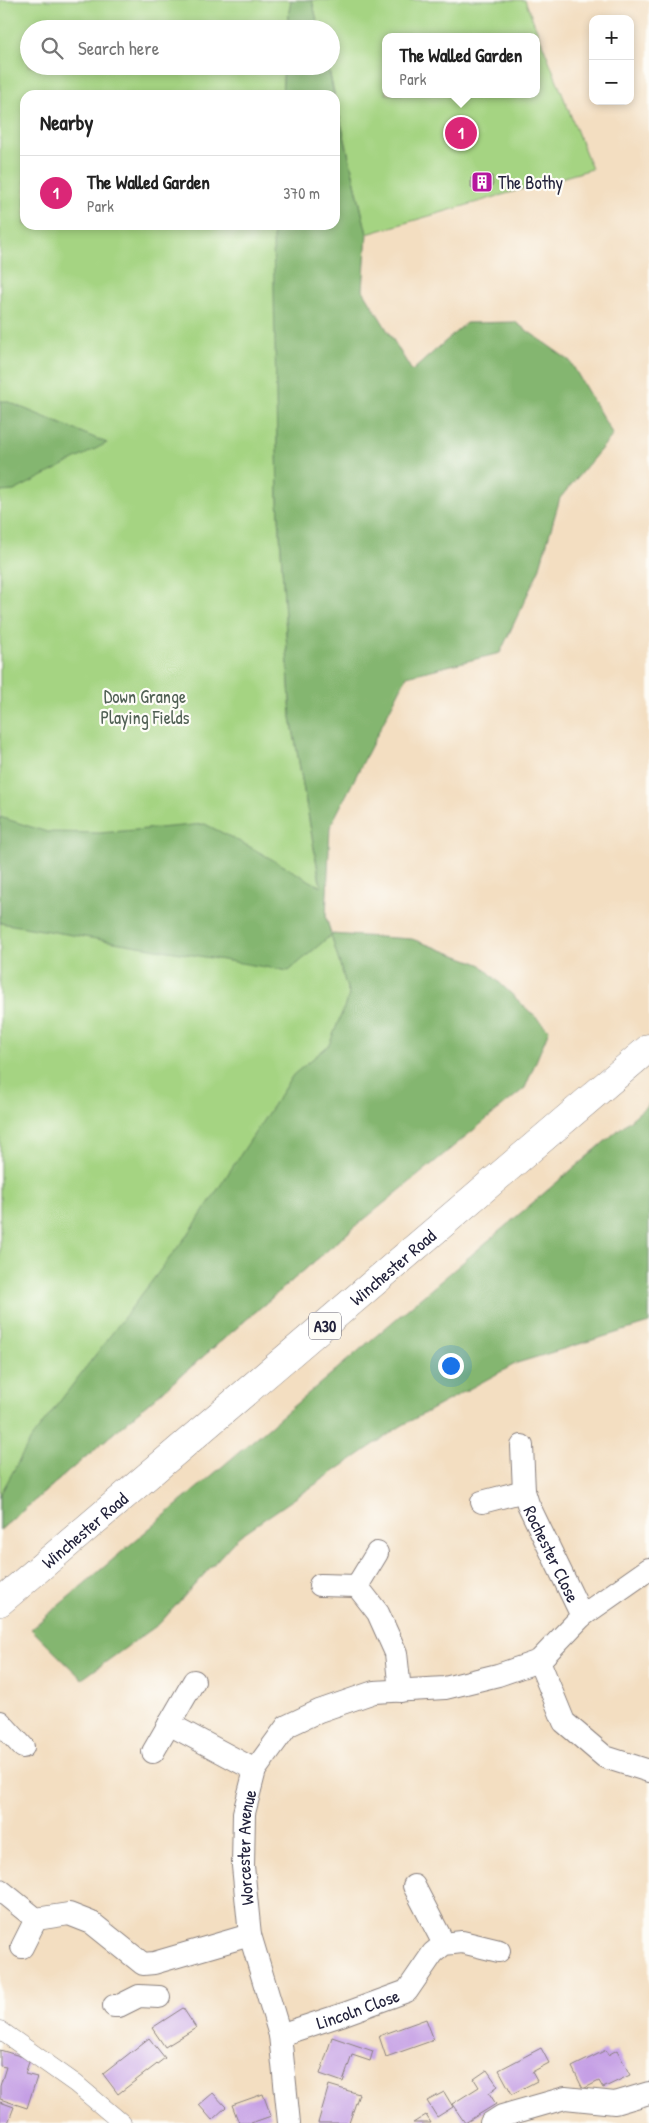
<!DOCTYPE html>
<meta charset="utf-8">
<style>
:root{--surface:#fff;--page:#f6f6f6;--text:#222;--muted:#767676;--line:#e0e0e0;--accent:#db2777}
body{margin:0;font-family:"Patrick Hand",sans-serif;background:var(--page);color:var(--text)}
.controls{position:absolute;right:15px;top:15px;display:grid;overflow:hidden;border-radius:10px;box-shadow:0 2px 8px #0003}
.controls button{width:45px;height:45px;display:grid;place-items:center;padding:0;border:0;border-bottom:1px solid var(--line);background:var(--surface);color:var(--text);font:25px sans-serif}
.you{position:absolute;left:450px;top:1365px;width:18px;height:18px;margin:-12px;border:4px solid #fff;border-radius:50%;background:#1a73e8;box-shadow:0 0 0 8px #1a73e833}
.badge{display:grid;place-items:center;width:32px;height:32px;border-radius:50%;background:var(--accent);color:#fff;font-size:16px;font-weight:700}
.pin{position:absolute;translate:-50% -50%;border:2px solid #fff;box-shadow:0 1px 5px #0006}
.popup{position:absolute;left:382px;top:33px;width:158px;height:65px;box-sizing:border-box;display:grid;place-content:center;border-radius:10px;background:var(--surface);filter:drop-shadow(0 1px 4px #0005);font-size:16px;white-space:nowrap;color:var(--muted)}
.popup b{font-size:19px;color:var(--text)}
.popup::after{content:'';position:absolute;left:50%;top:100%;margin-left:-10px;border:10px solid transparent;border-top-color:var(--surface)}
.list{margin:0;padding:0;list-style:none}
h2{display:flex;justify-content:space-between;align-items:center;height:65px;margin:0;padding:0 20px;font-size:21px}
h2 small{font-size:16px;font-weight:400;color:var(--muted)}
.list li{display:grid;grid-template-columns:32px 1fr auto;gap:15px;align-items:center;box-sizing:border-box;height:75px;padding:0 20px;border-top:1px solid var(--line)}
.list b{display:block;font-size:19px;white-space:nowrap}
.list p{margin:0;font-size:16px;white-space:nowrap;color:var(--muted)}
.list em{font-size:16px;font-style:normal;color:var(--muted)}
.icon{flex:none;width:28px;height:28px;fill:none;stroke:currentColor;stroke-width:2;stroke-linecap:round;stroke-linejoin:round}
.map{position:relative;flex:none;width:649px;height:2123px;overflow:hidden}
.search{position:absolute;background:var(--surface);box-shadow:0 2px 8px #0003;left:20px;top:20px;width:320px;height:55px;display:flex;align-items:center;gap:12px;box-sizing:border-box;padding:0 18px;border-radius:28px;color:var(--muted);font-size:19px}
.panel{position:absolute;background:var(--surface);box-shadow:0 2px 8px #0003;left:20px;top:90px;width:320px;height:140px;border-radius:15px}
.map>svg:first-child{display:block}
.green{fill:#a5d482;stroke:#647b5e;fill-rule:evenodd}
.forest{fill:#84b670;stroke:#536c56}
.building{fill:#c59fe5}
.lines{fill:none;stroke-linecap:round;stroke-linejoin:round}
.pedestrian-casing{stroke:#8a807e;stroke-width:19}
.minor-casing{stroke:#8a807e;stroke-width:24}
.primary-casing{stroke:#8a807e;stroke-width:29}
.pedestrian{stroke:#fff;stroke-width:18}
.minor{stroke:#fff;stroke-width:22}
.primary{stroke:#fff;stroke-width:28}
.labels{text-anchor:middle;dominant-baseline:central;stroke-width:4.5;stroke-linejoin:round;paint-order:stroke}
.shield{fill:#fdfcf7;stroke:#646373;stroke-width:1}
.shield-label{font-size:16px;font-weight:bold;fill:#22223b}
.poi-label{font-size:18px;fill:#22223b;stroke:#fdfcf7;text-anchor:start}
.park-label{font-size:18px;fill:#506054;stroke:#fdfcf7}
.street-label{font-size:18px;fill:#22223b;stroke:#fdfcf7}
</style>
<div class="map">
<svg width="649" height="2123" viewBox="0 0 649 2123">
<rect width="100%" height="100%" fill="#fdfcf7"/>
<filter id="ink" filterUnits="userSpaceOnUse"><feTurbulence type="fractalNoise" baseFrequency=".02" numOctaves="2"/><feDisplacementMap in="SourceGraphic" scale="10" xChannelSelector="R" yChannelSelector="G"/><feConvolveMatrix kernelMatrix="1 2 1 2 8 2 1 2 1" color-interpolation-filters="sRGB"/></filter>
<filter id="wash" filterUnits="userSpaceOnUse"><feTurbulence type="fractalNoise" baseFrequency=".0096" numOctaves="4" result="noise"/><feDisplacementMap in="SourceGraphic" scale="20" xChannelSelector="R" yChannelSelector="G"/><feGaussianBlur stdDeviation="1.12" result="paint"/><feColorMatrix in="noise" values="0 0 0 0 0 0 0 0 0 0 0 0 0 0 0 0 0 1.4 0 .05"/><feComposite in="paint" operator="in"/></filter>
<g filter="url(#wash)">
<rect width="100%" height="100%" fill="#f3dec1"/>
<path class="green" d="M 0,0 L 291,0 L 286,29 L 29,29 L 29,66 L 284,66 L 282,95 L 25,95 L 25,225 L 274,225 L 278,499 L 291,717 L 326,917 L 349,995 L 350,1231 L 0,1530 Z
M 312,0 L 525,0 L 592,169 L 367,234 L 328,66 L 331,66 L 331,29 L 319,29 ZM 386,37 L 536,37 L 536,94 L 386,94 Z"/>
<path class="forest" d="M 291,0 L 312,0 L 319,29 L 286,29 Z
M 284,66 L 328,66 L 334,95 L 282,95 Z
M 335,98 L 367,234 L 363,290 L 412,371 L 466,323 L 515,322 L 570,361 L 613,435 L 560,498 L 539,570 L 500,653 L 407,676 L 330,827 L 326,917 L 331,934 L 412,939 L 480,964 L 549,1030 L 525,1088 L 350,1231 L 0,1530 L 0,1495 L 31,1439 L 191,1230 L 293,1075 L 329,1045 L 349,995 L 331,935 L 289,971 L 0,923 L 0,817 L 47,832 L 100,833 L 205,824 L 252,848 L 321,887 L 291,717 L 278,499 L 273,239 L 274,225 L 335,225 Z
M 0,401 L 6,401 L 107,443 L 14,491 L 0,492 Z
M 649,1104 L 649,1323 L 517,1363 L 401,1426 L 238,1537 L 159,1624 L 82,1679 L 31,1629 Z"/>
<g id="blocks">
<path class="building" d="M 492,176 L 493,185 L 471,188 L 471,178 Z
M 183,2008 L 196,2028 L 165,2047 L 152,2028 Z
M 426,2019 L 434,2040 L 386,2057 L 379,2036 Z
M 332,2037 L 373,2051 L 370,2061 L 352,2055 L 343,2082 L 320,2074 Z
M 149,2038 L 165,2058 L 118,2094 L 103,2074 Z
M 541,2048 L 549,2063 L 532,2072 L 537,2081 L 512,2094 L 499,2070 Z
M 0,2050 L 30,2059 L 25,2074 L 37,2077 L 27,2108 L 0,2099 L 0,2086 L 6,2067 L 0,2066 Z
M 606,2050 L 608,2055 L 617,2050 L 630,2075 L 603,2088 L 599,2081 L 583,2089 L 572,2067 Z
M 487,2070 L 498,2086 L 489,2093 L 496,2104 L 465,2123 L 452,2104 L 479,2087 L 474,2079 Z
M 329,2085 L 359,2094 L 349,2123 L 318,2123 Z
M 444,2092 L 453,2107 L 437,2117 L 427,2101 Z
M 213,2093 L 226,2107 L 212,2120 L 199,2105 Z
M 263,2094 L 271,2116 L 251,2123 L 239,2123 L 232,2105 Z
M 0,2102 L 14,2107 L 8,2123 L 0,2123 Z
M 426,2115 L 431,2123 L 413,2123 Z"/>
</g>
</g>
<g filter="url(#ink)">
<use href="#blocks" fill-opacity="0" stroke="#8a807e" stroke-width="1"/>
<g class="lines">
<g class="pedestrian-casing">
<path id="pedestrian" d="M 0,2030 L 76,2084 L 122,2123"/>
</g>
<g class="minor-casing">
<g id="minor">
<path id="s1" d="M 522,1446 L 524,1491 L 528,1504 L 582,1616"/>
<path d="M 482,1502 L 524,1491"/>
<path d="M 320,1585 L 357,1586 L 377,1553"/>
<path d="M 357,1586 L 378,1613 L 396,1653 L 400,1691"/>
<path d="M 539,1661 L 564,1722 L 605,1757 L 649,1771"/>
<path d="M 0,1722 L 23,1747"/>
<path d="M 169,1724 L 255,1770"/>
<path d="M 153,1752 L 194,1681"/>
<path d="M 414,1886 L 444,1944"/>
<path d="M 0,1890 L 36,1919 L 69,1914 L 92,1923 L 143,1964 L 154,1963 L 250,1935"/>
<path d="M 22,1947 L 36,1919"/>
<path d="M 114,2006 L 119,2006 L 139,1996 L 159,1997"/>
<path id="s2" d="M 280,2035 L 344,2014 L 407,1991 L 433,1953 L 444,1944 L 462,1942 L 499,1951"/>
<path id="s3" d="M 289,2123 L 280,2035 L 250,1935 L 243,1866 L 244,1813 L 255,1770 L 287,1726 L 319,1711 L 374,1692 L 445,1688 L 498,1675 L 539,1661 L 582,1616 L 649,1569"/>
<path d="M 491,2123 L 502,2116 L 565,2098 L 615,2103 L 649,2093"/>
</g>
</g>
<g class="primary-casing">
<g id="primary">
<path id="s4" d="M 0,1602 L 649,1048"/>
</g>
</g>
<use href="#pedestrian" class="pedestrian"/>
<use href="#minor" class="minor"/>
<use href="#primary" class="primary"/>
</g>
</g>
<defs>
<g id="building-square" transform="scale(1.125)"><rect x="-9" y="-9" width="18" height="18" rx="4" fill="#b5179e" stroke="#fdfcf7"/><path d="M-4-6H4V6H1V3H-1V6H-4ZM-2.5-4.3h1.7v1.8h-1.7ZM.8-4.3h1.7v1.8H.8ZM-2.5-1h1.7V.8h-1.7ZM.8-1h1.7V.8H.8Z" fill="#fff"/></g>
</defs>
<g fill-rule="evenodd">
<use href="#building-square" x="482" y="182"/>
</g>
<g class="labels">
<rect class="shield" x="309" y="1312.5" width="32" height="27" rx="4"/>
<g class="shield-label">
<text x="325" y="1326">A30</text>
</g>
<g class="poi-label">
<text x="498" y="182">The Bothy</text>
</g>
<g class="park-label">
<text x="145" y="696">Down Grange<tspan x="145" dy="21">Playing Fields</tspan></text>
</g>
<g class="street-label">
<text stroke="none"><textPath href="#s4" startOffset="516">Winchester Road</textPath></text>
<text stroke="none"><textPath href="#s4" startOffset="111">Winchester Road</textPath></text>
<text stroke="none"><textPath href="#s1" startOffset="114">Rochester Close</textPath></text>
<text stroke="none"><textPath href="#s3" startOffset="281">Worcester Avenue</textPath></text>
<text stroke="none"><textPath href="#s2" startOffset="82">Lincoln Close</textPath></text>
</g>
</g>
</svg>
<div class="controls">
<button>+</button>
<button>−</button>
</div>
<div class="you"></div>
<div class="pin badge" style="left:461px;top:133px">1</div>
<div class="popup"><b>The Walled Garden</b>Park</div>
<div class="search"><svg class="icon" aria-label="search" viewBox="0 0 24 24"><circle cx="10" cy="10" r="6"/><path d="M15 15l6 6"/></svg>Search here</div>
<section class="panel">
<h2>Nearby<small></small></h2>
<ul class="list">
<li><span class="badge">1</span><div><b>The Walled Garden</b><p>Park</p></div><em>370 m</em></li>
</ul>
</section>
</div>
